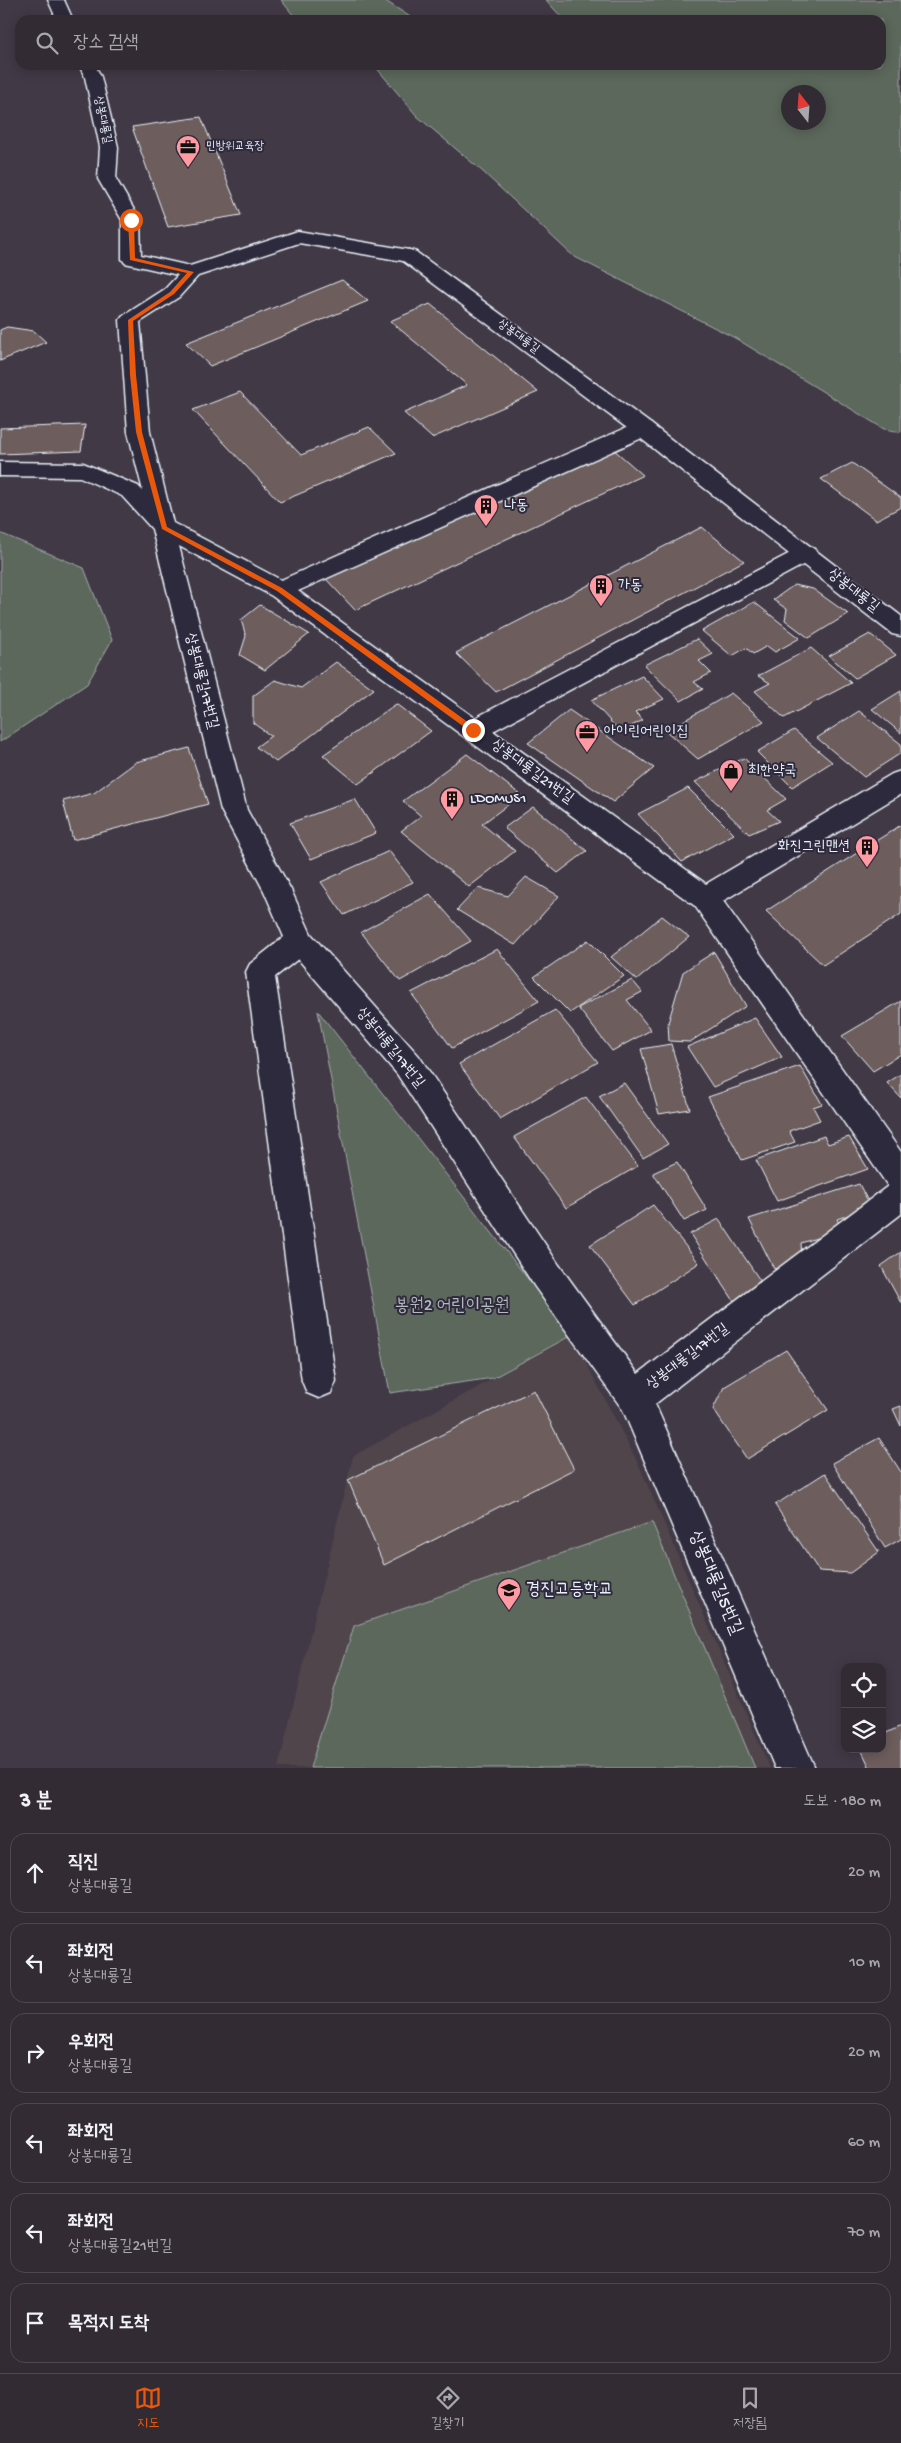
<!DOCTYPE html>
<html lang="ko">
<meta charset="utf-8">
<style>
:root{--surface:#322b34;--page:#3a333c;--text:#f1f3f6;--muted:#a8a7ac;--line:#4d474f;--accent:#ea580c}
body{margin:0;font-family:"Gochi Hand","Poor Story",sans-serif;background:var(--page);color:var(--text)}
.controls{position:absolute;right:15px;bottom:15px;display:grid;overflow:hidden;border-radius:10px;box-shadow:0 2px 12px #0003}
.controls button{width:45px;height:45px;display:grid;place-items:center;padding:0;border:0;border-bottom:1px solid var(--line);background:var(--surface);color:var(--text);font:25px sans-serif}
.compass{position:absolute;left:781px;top:85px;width:45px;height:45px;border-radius:50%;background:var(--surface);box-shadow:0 2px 12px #0003;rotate:343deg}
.stop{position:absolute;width:15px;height:15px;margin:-11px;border:4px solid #ea580c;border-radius:50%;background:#fff}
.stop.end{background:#ea580c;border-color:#fff;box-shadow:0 1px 5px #0008}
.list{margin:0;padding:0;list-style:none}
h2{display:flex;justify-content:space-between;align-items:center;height:65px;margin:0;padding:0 20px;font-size:21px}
h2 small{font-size:16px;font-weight:400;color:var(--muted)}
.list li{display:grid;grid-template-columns:32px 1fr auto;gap:15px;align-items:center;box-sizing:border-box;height:80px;margin:0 10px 10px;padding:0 10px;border:1px solid var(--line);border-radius:15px}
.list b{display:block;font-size:19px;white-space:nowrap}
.list p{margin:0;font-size:16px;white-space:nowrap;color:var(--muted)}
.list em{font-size:16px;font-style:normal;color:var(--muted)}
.icon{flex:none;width:28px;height:28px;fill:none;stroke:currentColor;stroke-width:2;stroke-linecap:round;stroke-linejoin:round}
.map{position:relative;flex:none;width:901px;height:1768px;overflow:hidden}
.search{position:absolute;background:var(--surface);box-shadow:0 2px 12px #0003;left:15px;right:15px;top:15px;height:55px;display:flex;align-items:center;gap:12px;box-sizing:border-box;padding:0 18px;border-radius:15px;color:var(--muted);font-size:19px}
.sheet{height:605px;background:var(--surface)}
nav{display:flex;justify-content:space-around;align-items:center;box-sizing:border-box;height:70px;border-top:1px solid var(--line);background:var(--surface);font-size:14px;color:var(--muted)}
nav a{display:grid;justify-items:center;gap:2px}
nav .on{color:var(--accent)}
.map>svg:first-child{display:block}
.built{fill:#4f444c}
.green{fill:#5c675c;stroke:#a2acaa;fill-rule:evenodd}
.building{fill:#6d5d5b;stroke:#e8f1f8}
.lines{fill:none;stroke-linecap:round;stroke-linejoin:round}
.minor-casing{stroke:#e8f1f8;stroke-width:3}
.tertiary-casing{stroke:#e8f1f8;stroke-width:3}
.minor{fill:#2f2a3d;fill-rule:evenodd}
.tertiary{fill:#2f2a3d;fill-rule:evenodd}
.route{fill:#ea580c}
.labels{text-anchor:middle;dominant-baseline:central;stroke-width:4;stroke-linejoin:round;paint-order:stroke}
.far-street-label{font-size:12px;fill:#e8f1f8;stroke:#2f2a3d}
.far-poi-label{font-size:12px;fill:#e8f1f8;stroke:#2f2a3d;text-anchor:start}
.poi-label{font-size:15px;fill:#e8f1f8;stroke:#2f2a3d;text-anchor:start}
.street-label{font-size:15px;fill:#e8f1f8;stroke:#2f2a3d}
.near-park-label{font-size:18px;fill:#b0baba;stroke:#2f2a3d}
.near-street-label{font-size:18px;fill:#e8f1f8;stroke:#2f2a3d}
.near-poi-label{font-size:18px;fill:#e8f1f8;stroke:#2f2a3d;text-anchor:start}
</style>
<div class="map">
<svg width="901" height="1768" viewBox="0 0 901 1768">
<rect width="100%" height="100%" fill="#423946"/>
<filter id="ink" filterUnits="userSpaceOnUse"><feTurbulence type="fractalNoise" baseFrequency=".02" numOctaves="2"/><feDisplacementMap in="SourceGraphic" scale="10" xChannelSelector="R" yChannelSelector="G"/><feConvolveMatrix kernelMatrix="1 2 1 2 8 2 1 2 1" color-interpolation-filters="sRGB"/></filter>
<g filter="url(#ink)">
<path class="built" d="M 572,1335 L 639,1465 L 770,1768 L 278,1768 L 353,1456 Z"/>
<path class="green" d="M 281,0 L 384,0 L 415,20 L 261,20 L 294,16 Z
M 546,0 L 901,0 L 901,432 L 884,429 L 735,338 L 573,256 L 482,171 L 417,116 L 374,65 L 530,65 L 550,69 L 558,65 L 881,65 L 881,20 L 564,20 ZM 788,92 L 818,92 L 818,122 L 788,122 Z
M 216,65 L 369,65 L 216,70 Z
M 0,533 L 84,568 L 112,640 L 87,684 L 0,742 Z
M 318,1011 L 572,1335 L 493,1378 L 390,1393 Z
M 652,1522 L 755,1768 L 310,1768 L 354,1626 Z"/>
<path class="building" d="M 201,117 L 241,215 L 168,227 L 132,127 Z
M 342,280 L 368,301 L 210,366 L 186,343 Z
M 430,304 L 538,392 L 432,438 L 404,413 L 467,385 L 390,321 Z
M 7,327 L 34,331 L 46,342 L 0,361 L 0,330 Z
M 240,392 L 301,455 L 369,427 L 396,453 L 280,502 L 193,410 Z
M 85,425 L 81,451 L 0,454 L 0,428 Z
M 612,448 L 643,475 L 355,610 L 326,579 Z
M 852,463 L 901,498 L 901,507 L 876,520 L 821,479 Z
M 702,527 L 744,561 L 496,692 L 456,653 Z
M 794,585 L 813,589 L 848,614 L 809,638 L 785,620 L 787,609 L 773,600 Z
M 754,602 L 800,638 L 775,652 L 767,646 L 753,654 L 746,648 L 732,656 L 702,631 Z
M 260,605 L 309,634 L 265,670 L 240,655 L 246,636 L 241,620 Z
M 870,634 L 896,655 L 855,678 L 829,656 Z
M 697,639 L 713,654 L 699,661 L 711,673 L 694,682 L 703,689 L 681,701 L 644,665 Z
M 811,648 L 851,683 L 784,718 L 755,691 L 770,683 L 758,676 Z
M 336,662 L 374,689 L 276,762 L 256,747 L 271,736 L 253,723 L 253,696 L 275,680 L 301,688 Z
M 642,676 L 664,699 L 635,712 L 643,720 L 620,732 L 591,700 Z
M 901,691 L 901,733 L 872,709 Z
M 731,693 L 764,721 L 698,759 L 666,731 Z
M 396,704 L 431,731 L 358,784 L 323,755 Z
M 569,710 L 654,768 L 613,802 L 528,743 Z
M 859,711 L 901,744 L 901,753 L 864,777 L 817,738 Z
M 794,730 L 832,762 L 792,787 L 757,752 Z
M 189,748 L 208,804 L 73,840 L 63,801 L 94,793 L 136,762 Z
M 467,754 L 521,795 L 482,824 L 515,851 L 469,887 L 401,831 L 421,816 L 403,801 Z
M 744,758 L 786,799 L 767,810 L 779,821 L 749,834 L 695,782 Z
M 688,788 L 734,834 L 682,862 L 638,814 Z
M 355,799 L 376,833 L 311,859 L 290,823 Z
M 533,807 L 587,851 L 558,873 L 504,828 Z
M 901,825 L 901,914 L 823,965 L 766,911 Z
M 389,851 L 413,882 L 344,915 L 321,882 Z
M 526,877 L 559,896 L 515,945 L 457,910 L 478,888 L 508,896 Z
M 430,894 L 471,941 L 400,981 L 361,932 Z
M 662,916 L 689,937 L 637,980 L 611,957 Z
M 588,940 L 624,976 L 570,1013 L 534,977 Z
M 497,949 L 539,1001 L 452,1048 L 411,993 Z
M 714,952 L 746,1006 L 690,1042 L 669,1041 L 668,1023 L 683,972 Z
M 632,980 L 642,992 L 627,1000 L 651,1030 L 612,1051 L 578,1008 Z
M 901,1001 L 901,1054 L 873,1071 L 842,1036 Z
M 555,1010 L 598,1062 L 500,1119 L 459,1064 Z
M 755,1018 L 782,1057 L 713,1087 L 687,1047 Z
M 671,1044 L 690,1109 L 659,1114 L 641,1049 Z
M 800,1066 L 822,1104 L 813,1107 L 820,1120 L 789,1131 L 795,1142 L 742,1160 L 708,1097 Z
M 901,1074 L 901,1098 L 887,1083 Z
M 624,1083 L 668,1144 L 643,1158 L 599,1096 Z
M 586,1097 L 638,1166 L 566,1208 L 514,1137 Z
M 824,1136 L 828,1144 L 849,1137 L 868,1169 L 777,1201 L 756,1160 Z
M 677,1162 L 707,1210 L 684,1221 L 653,1173 Z
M 859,1184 L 871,1207 L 837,1219 L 842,1230 L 801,1243 L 802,1260 L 774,1269 L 749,1219 Z
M 653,1205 L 699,1263 L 635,1305 L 590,1245 Z
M 719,1219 L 763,1285 L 734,1301 L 690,1234 Z
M 901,1252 L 901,1303 L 881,1266 Z
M 786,1350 L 828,1410 L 747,1459 L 713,1409 L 724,1387 Z
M 534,1390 L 574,1469 L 384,1565 L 348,1480 Z
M 901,1406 L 901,1426 L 893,1409 Z
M 879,1438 L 901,1472 L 901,1539 L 885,1548 L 832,1463 Z
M 825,1473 L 879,1552 L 850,1573 L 819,1571 L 775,1505 Z
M 901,1726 L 901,1768 L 870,1768 L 861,1749 L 882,1749 L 882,1735 Z"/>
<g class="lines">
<g class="minor-casing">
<path id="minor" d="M 48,0 L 64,0 L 73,20 L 57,20 Z
M 79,65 L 95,65 L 101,77 L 118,147 L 116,179 L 140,220 L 141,255 L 190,266 L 298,231 L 409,250 L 416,252 L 419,256 L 416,260 L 409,262 L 299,243 L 198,276 L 179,297 L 140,322 L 150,432 L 173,523 L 281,580 L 635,424 L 643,422 L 651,424 L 654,429 L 651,434 L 298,591 L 475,718 L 798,549 L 806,546 L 814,549 L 818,554 L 814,559 L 493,731 L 706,884 L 892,774 L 901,771 L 901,794 L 723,901 L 901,1152 L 901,1214 L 655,1404 L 815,1768 L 775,1768 L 623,1410 L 535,1287 L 397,1074 L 298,959 L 275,977 L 336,1381 L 331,1393 L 319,1398 L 307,1393 L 302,1381 L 246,972 L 250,964 L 284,937 L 264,891 L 221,810 L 152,529 L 122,496 L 80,477 L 0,476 L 0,462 L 83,463 L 138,486 L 143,491 L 128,432 L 120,320 L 123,316 L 165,289 L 178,275 L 125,263 L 122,259 L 122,220 L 98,179 L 100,147 L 85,77 ZM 179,546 L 272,596 L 695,906 L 888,1186 L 638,1374 L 559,1265 L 419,1056 L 311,934 L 291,890 L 247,810 Z"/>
</g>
<g class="tertiary-casing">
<path id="tertiary" d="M 409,250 L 416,252 L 651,424 L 901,616 L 901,636 L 892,634 L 635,434 L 402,260 L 399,256 L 402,252 Z"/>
</g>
<use href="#minor" class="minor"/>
<use href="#tertiary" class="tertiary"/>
</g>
</g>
<path class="route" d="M 131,218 L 134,220 L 135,258 L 194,272 L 174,294 L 133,321 L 136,375 L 142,432 L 167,527 L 282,588 L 476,728 L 476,732 L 471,732 L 277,591 L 162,529 L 136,432 L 130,375 L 128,320 L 170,292 L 187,273 L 130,260 L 128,220 Z"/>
<defs>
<g id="office-pin" transform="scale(1.25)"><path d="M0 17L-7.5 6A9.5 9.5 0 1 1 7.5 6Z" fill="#ff9aa2" stroke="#2f2a3d"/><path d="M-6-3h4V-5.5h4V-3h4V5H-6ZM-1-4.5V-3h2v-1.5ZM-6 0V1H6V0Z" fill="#111"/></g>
<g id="building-pin" transform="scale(1.25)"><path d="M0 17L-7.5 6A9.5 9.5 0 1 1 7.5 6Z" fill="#ff9aa2" stroke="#2f2a3d"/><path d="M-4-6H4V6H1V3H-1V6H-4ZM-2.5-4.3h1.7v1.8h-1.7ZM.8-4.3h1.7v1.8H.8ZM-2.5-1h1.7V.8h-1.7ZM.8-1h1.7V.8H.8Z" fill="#111"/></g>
<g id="shop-pin" transform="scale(1.25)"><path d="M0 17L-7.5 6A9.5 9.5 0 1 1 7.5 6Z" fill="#ff9aa2" stroke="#2f2a3d"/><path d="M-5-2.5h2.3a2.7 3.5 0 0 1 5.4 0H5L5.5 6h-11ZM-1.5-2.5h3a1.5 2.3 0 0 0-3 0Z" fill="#111"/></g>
<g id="school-pin" transform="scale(1.25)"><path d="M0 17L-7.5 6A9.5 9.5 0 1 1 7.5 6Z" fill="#ff9aa2" stroke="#2f2a3d"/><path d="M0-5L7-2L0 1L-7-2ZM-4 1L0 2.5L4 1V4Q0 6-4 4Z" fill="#111"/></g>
</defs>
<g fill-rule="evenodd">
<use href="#office-pin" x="188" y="147"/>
<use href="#building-pin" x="486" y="506"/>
<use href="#building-pin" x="601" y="586"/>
<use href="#office-pin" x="587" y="732"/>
<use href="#shop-pin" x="731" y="771"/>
<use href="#building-pin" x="452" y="799"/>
<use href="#building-pin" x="867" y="847"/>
<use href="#school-pin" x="509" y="1590"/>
</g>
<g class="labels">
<g class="far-street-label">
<text transform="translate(102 120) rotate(78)">상봉대룡길</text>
<text transform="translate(518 337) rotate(36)">상봉대룡길</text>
</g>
<g class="far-poi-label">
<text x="206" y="147">민방위교육장</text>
</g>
<g class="poi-label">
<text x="504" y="506">나동</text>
<text x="618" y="586">가동</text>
<text x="604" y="732">아이린어린이집</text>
<text x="748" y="771">최한약국</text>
<text x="470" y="799">LDOMUS1</text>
<text x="850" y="847" text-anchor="end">화진그린맨션</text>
</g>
<g class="street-label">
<text transform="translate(853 591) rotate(38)">상봉대룡길</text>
<text transform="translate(201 681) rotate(76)">상봉대룡길17번길</text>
<text transform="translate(532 772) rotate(36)">상봉대룡길21번길</text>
<text transform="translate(390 1048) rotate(51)">상봉대룡길17번길</text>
<text transform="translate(688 1357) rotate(-37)">상봉대룡길17번길</text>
</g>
<g class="near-park-label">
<text x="452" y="1306">봉원2 어린이공원</text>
</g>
<g class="near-street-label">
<text transform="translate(715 1583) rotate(67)">상봉대룡길5번길</text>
</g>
<g class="near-poi-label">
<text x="526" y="1590">경진고등학교</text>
</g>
</g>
</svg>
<div class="controls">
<button><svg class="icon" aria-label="locate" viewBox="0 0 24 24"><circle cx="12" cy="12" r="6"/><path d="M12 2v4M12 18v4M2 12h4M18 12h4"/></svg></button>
<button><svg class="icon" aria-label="layers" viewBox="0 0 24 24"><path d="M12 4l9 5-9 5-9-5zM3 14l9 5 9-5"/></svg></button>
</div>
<svg class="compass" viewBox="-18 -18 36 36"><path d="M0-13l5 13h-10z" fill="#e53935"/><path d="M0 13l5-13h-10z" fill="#a8a7ac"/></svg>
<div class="stop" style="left:131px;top:220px"></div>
<div class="stop end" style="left:473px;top:730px"></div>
<div class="search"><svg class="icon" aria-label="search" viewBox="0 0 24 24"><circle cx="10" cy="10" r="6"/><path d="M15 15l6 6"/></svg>장소 검색</div>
</div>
<section class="sheet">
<h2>3 분<small>도보 · 180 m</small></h2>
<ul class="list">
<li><svg class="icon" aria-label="ahead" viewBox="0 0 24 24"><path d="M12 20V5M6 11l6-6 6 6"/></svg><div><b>직진</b><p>상봉대룡길</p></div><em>20 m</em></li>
<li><svg class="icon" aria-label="left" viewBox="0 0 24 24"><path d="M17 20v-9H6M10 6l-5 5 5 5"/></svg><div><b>좌회전</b><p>상봉대룡길</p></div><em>10 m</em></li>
<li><svg class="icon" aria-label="right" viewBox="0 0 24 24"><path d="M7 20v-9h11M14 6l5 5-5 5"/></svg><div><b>우회전</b><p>상봉대룡길</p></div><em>20 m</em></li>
<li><svg class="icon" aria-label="left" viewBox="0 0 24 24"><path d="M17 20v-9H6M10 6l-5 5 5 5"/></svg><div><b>좌회전</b><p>상봉대룡길</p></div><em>60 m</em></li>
<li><svg class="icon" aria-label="left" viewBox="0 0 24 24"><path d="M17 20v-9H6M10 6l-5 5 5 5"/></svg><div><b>좌회전</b><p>상봉대룡길21번길</p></div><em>70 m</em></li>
<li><svg class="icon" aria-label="arrive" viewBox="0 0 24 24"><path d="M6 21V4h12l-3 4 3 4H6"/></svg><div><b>목적지 도착</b></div></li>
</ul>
</section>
<nav>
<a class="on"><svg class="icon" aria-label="map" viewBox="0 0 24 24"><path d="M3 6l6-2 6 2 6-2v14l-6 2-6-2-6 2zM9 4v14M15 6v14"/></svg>지도</a>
<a><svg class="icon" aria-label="directions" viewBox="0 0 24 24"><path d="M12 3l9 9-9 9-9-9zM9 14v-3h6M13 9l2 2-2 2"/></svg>길찾기</a>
<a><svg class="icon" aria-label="saved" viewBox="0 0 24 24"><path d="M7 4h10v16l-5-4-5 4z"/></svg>저장됨</a>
</nav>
